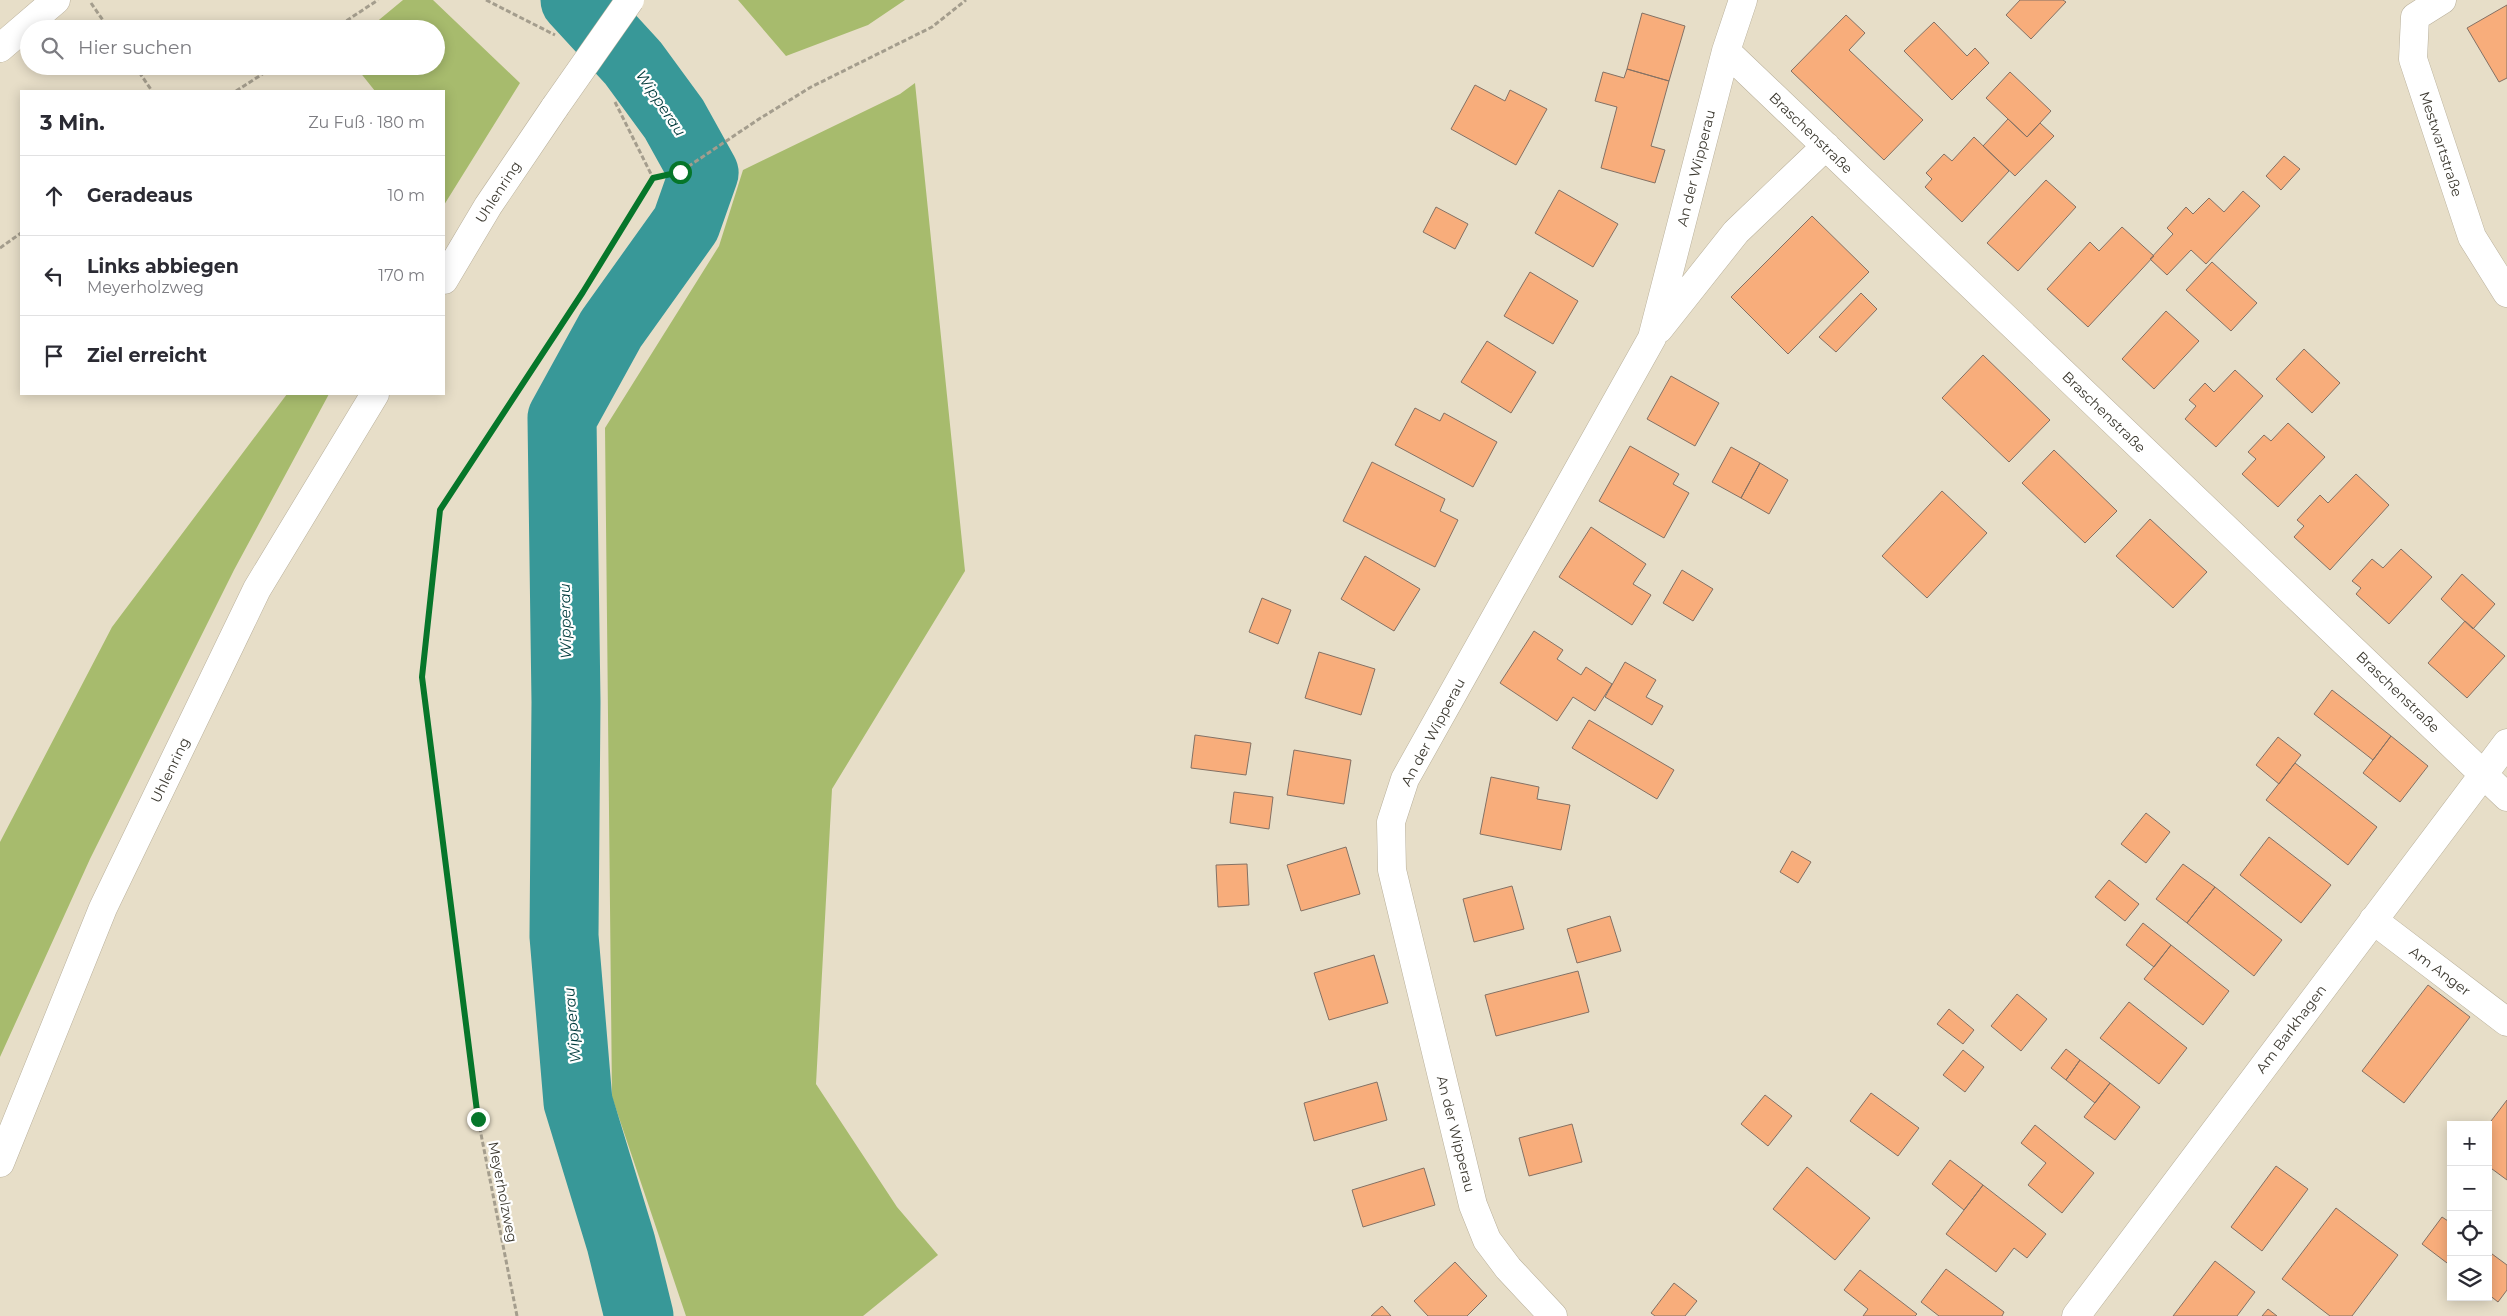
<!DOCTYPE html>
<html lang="de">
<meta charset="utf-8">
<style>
:root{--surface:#fff;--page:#f7f7f7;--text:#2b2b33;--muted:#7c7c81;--line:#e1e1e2}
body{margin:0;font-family:Montserrat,sans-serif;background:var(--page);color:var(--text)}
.controls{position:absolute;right:15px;bottom:15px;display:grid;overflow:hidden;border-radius:0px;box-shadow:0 2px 12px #0003}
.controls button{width:45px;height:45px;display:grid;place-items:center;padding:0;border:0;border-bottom:1px solid var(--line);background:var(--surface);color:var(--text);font:25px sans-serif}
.stop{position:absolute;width:15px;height:15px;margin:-11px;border:4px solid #06762a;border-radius:50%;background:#fff}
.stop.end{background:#06762a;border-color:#fff;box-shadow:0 1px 5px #0008}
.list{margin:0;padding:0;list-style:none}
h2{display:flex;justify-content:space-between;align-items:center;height:65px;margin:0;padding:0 20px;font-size:21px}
h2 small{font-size:16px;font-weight:400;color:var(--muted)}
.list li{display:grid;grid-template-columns:32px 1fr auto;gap:15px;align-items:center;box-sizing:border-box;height:80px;padding:0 20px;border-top:1px solid var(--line)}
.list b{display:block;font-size:19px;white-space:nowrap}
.list p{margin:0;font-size:16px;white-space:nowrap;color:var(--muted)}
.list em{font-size:16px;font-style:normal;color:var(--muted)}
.icon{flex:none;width:28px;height:28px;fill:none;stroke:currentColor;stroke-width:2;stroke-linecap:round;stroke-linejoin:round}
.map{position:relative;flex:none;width:2507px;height:1316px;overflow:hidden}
.search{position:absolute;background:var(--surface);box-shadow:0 2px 12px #0003;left:20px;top:20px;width:425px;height:55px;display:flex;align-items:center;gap:12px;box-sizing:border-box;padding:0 18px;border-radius:28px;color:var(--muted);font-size:19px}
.panel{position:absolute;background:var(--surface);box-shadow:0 2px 12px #0003;left:20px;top:90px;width:425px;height:305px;border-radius:0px}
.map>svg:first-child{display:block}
.green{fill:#a7bb6d}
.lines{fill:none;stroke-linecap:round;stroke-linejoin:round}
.river{stroke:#389898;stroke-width:69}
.building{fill:#f8ad7b;stroke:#847164}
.minor-casing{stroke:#b9b09b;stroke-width:29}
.highway-casing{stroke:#b9b09b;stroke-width:29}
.path{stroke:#a49d8d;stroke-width:3;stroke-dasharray:5 2.5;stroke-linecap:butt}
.minor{stroke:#fff;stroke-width:28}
.highway{stroke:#fff;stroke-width:28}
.highway-bridge-casing{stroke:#b9b09b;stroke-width:29;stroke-linecap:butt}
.highway-bridge{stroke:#fff;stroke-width:28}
.route{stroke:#06762a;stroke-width:6}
.labels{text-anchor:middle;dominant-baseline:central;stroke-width:4.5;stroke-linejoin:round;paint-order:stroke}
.street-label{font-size:14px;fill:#3c3930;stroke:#fff}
.water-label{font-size:15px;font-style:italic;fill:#003b3c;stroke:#fff}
</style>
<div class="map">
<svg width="2507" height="1316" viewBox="0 0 2507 1316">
<rect width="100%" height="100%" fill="#e7dec8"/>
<path class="green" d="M 403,0 L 433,0 L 520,83 L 444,205 L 444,91 L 375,91 L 355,66 L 436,66 L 436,29 L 368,29 Z
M 738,0 L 905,0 L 868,25 L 786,56 Z
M 915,83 L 965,571 L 832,789 L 816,1084 L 897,1207 L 938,1255 L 863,1316 L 686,1316 L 612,1097 L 605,428 L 719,246 L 743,170 L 900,94 Z
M 287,394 L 329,394 L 234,570 L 90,859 L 0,1057 L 0,842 L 112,627 Z"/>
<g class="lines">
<path class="river" d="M 575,0 L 633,63 L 674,119 L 704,173 L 686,224 L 611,329 L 562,418 L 566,702 L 564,936 L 578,1102 L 621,1243 L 639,1316"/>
</g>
<path class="building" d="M 2020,0 L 2063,0 L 2066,2 L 2031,39 L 2006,15 Z
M 2507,5 L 2507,78 L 2499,82 L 2467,28 Z
M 1642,13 L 1685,26 L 1669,81 L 1627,69 Z
M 1846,15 L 1865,33 L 1849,50 L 1923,120 L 1884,160 L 1791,71 Z
M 1934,22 L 1967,56 L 1975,48 L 1989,63 L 1952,100 L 1904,51 Z
M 1627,69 L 1669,81 L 1651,146 L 1665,150 L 1655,183 L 1601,168 L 1617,107 L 1595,101 L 1603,72 L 1624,78 Z
M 2010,72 L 2051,111 L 2027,137 L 1986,98 Z
M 1475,85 L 1505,101 L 1510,90 L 1547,109 L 1516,165 L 1451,129 Z
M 2008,119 L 2027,137 L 2040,123 L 2054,136 L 2015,176 L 1983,146 Z
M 1974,137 L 2009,171 L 1962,222 L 1925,187 L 1932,179 L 1926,173 L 1944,154 L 1952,161 Z
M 2284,156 L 2300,169 L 2281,190 L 2266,176 Z
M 2046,180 L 2076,207 L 2018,271 L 1987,243 Z
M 1559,190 L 1618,224 L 1593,267 L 1535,233 Z
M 2243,191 L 2260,206 L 2206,264 L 2191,250 L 2167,275 L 2150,259 L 2173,234 L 2167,228 L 2186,207 L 2193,214 L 2209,198 L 2224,212 Z
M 1436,207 L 1468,224 L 1455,249 L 1423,232 Z
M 1812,216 L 1869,272 L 1788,354 L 1731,297 Z
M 2122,227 L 2154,256 L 2088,327 L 2047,289 L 2090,242 L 2099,251 Z
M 2212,262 L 2257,303 L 2231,331 L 2186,290 Z
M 1530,272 L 1578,301 L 1553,344 L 1504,316 Z
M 1861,293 L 1877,309 L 1836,352 L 1819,337 Z
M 2166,311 L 2199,341 L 2154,389 L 2122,359 Z
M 1487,341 L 1536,372 L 1511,413 L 1461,382 Z
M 2304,349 L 2340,383 L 2312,413 L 2276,379 Z
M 1983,355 L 2050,420 L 2009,462 L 1942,398 Z
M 2235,370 L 2263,396 L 2216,447 L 2185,419 L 2196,406 L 2189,400 L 2205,383 L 2214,392 Z
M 1671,376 L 1719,403 L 1695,446 L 1647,419 Z
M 1415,408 L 1440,421 L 1444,413 L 1497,442 L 1473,487 L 1395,445 Z
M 2288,423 L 2325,457 L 2278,507 L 2242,474 L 2256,459 L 2248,452 L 2264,435 L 2271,441 Z
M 1630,446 L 1679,474 L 1673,484 L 1689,493 L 1664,538 L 1599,501 Z
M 1731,447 L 1760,463 L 1741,498 L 1712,482 Z
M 2054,450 L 2117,511 L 2085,543 L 2022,483 Z
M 1372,462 L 1445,499 L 1440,511 L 1458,520 L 1435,567 L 1343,521 Z
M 1760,463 L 1788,480 L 1769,514 L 1741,498 Z
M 2356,474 L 2389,505 L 2330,570 L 2294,537 L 2304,526 L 2297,520 L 2320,495 L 2328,503 Z
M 1942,491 L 1987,533 L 1927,598 L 1882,556 Z
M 2150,519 L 2207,572 L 2173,608 L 2116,556 Z
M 1591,527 L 1646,564 L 1633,584 L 1651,595 L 1632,625 L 1559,577 Z
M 2401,549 L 2432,577 L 2389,624 L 2356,594 L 2361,588 L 2352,581 L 2372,559 L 2383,568 Z
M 1365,556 L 1420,589 L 1394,631 L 1341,599 Z
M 1682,570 L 1713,589 L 1693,621 L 1663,603 Z
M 2462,574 L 2495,604 L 2473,629 L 2441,599 Z
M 1262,598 L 1291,610 L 1278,644 L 1249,632 Z
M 2465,621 L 2505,656 L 2467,698 L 2428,663 Z
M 1534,631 L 1563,650 L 1557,659 L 1581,675 L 1586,667 L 1612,684 L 1595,711 L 1573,697 L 1557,721 L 1500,683 Z
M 1319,652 L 1375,669 L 1361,715 L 1305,698 Z
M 1625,662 L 1656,680 L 1646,697 L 1663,706 L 1652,725 L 1605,697 Z
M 2332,690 L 2391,736 L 2373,760 L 2314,714 Z
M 1589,720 L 1674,770 L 1657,799 L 1572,748 Z
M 1195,735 L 1251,743 L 1246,775 L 1191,768 Z
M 2391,736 L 2428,766 L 2400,802 L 2363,773 Z
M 2278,737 L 2301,755 L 2279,784 L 2256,765 Z
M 1294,750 L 1351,760 L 1344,804 L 1287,795 Z
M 2295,763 L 2377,827 L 2348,865 L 2266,800 Z
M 1491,777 L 1539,787 L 1537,799 L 1570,805 L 1561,850 L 1480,834 Z
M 1234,792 L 1273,797 L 1269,829 L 1230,823 Z
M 2146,813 L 2170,832 L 2146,863 L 2121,844 Z
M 2269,837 L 2331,885 L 2301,923 L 2240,875 Z
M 1346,847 L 1360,894 L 1301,911 L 1287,865 Z
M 1792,851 L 1811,862 L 1798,883 L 1780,872 Z
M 1247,864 L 1249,905 L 1218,907 L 1216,865 Z
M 2183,864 L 2215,887 L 2187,923 L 2156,899 Z
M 2109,880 L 2139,904 L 2125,921 L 2095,897 Z
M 1512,886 L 1524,929 L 1474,942 L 1463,899 Z
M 2215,887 L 2282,940 L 2254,976 L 2187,923 Z
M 1610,916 L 1621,951 L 1577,963 L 1567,929 Z
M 2143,923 L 2171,945 L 2154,967 L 2126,945 Z
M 2171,945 L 2229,991 L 2203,1025 L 2144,979 Z
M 1374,955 L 1388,1003 L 1329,1020 L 1314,973 Z
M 1578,971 L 1589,1012 L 1496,1036 L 1485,995 Z
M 2428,985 L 2470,1017 L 2404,1103 L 2362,1071 Z
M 2017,994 L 2047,1019 L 2021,1051 L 1991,1026 Z
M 2129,1002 L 2187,1048 L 2159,1084 L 2100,1038 Z
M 1949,1009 L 1974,1030 L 1963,1044 L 1937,1024 Z
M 2066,1049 L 2080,1060 L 2066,1080 L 2051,1068 Z
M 1963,1050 L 1984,1067 L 1965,1092 L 1943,1075 Z
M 2080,1060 L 2110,1083 L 2095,1103 L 2066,1080 Z
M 1377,1082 L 1387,1120 L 1314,1141 L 1304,1103 Z
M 2110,1083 L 2140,1107 L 2115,1140 L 2084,1117 Z
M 1871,1093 L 1919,1128 L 1898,1156 L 1850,1121 Z
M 1765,1095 L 1792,1116 L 1768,1146 L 1741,1124 Z
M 2507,1100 L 2507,1180 L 2488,1166 L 2488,1125 Z
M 1572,1124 L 1582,1162 L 1529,1176 L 1519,1138 Z
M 2035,1125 L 2094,1173 L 2062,1213 L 2028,1185 L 2046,1163 L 2021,1143 Z
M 1950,1160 L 1983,1185 L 1964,1210 L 1932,1184 Z
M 2276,1166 L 2308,1189 L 2262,1251 L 2231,1227 Z
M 1807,1167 L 1870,1218 L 1835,1260 L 1773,1209 Z
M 1424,1168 L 1435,1205 L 1363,1227 L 1352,1190 Z
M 1983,1185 L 2046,1234 L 2027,1258 L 2014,1248 L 1996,1272 L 1946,1234 Z
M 2336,1208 L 2398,1255 L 2352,1316 L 2330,1316 L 2282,1279 Z
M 2442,1217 L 2451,1223 L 2451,1266 L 2422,1244 Z
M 2488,1251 L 2507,1265 L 2507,1290 L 2498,1302 L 2488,1294 Z
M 2215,1261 L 2255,1292 L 2237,1316 L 2173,1316 Z
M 1455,1262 L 1487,1296 L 1467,1316 L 1428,1316 L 1414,1301 Z
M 1946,1269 L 2004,1312 L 2002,1316 L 1939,1316 L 1921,1302 Z
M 1860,1270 L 1917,1314 L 1915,1316 L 1863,1316 L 1868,1309 L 1844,1290 Z
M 1674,1283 L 1697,1301 L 1685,1316 L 1655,1316 L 1651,1313 Z
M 1382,1306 L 1391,1316 L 1371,1316 Z
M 2268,1309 L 2277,1316 L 2262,1316 Z"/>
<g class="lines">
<g class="minor-casing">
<path id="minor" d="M 2442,0 L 2415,17 L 2413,59 L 2472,237 L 2507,293
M 0,48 L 56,0
M 1726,51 L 2507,797
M 1659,329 L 1736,232 L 1826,146
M 2373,920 L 2507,1022
M 1553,1316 L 1508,1268 L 1487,1240 L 1473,1205 L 1392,870 L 1391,822 L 1405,779 L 1652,338 L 1726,51 L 1743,0
M 2076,1316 L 2507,743"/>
</g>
<g class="highway-casing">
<path id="highway" d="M 444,280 L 488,206 L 555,107
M 0,1163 L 103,908 L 257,589 L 375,394"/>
</g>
<path class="path" d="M 486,0 L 555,35
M 91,3 L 109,29
M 334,29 L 378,0
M 135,66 L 152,91
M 236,91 L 275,66
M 615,102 L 653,178
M 653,178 L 680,172 L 759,119 L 811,87 L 932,27 L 966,0
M 0,248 L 21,233
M 517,1316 L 478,1119 L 421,677 L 440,510 L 583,292 L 653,178"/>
<use href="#minor" class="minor"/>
<use href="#highway" class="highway"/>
<g class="highway-bridge-casing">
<path id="highway-bridge" d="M 555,107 L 630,0"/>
</g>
<use href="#highway-bridge" class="highway-bridge"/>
</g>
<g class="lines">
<path class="route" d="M 478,1119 L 422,677 L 440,510 L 583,292 L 653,178 L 680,172"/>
</g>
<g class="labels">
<g class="street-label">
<text transform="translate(1811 133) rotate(44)">Braschenstraße</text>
<text transform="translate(2441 144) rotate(72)">Mestwartstraße</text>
<text transform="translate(1696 168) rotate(-76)">An der Wipperau</text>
<text transform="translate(498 192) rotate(-57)">Uhlenring</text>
<text transform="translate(2104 412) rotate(44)">Braschenstraße</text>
<text transform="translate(2398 692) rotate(44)">Braschenstraße</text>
<text transform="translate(1433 732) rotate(-62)">An der Wipperau</text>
<text transform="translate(170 770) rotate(-64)">Uhlenring</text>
<text transform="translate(2440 971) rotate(37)">Am Anger</text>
<text transform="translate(2291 1029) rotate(-53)">Am Barkhagen</text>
<text transform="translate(1456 1134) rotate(76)">An der Wipperau</text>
<text transform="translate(503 1192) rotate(79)">Meyerholzweg</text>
</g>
<g class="water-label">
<text transform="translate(661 103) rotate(56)">Wipperau</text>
<text transform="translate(565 621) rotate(-91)">Wipperau</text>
<text transform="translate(572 1025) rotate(-95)">Wipperau</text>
</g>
</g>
</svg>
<div class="controls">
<button>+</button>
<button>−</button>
<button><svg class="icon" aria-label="locate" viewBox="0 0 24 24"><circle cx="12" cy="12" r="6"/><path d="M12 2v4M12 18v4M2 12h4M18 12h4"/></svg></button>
<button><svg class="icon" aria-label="layers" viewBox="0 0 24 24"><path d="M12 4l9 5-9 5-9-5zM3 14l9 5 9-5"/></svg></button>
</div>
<div class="stop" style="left:680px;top:172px"></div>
<div class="stop end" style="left:478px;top:1119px"></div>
<div class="search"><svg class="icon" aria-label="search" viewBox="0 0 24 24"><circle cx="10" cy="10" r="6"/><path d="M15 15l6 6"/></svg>Hier suchen</div>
<section class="panel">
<h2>3 Min.<small>Zu Fuß · 180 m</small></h2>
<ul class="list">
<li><svg class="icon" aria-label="ahead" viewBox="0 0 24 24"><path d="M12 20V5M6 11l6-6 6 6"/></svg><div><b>Geradeaus</b></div><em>10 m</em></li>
<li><svg class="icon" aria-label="left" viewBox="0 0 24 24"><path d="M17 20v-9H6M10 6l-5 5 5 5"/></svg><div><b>Links abbiegen</b><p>Meyerholzweg</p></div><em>170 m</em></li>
<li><svg class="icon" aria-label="arrive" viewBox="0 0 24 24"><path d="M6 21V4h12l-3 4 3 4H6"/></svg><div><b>Ziel erreicht</b></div></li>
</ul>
</section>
</div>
